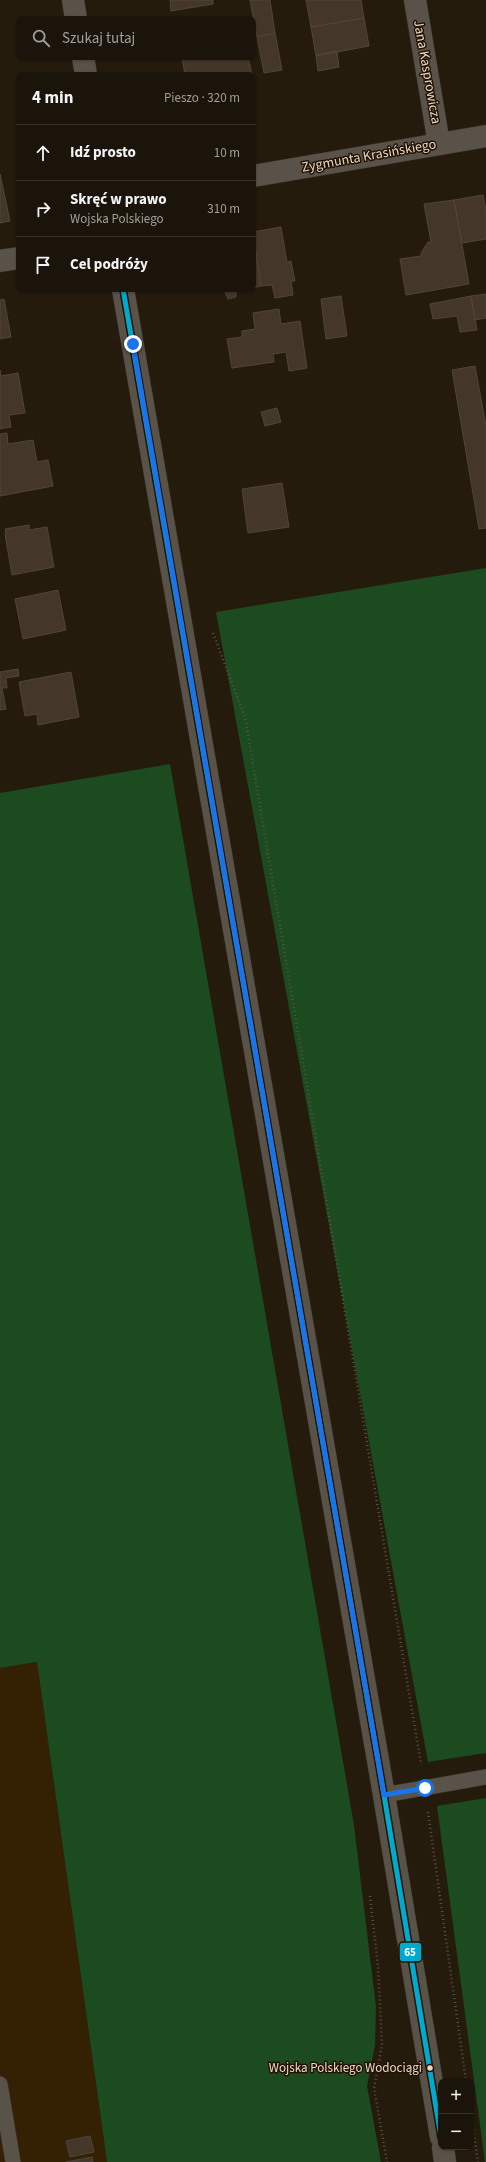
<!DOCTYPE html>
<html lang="pl">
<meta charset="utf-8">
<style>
:root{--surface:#1b140a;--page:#241d13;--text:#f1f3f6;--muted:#a09e9c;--line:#39332b}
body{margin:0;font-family:"Source Sans 3",sans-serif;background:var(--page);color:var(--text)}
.controls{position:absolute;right:12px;bottom:12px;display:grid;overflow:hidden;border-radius:8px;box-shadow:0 1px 3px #0004}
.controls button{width:36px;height:36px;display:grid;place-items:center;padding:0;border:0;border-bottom:1px solid var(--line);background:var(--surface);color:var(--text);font:20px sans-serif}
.stop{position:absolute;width:12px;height:12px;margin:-9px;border:3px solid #1a73e8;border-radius:50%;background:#fff}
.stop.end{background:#1a73e8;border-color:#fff;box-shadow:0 1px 4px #0008}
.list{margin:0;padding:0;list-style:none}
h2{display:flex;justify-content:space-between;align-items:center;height:52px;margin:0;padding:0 16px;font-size:17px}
h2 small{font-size:13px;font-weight:400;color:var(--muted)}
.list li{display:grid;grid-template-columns:26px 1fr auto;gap:12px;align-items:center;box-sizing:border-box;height:56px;padding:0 16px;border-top:1px solid var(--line)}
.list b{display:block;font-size:15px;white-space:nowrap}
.list p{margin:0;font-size:13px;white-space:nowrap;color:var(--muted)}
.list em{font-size:13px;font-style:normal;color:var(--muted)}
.icon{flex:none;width:22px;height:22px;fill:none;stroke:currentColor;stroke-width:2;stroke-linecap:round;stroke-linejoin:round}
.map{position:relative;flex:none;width:486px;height:2162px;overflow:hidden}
.search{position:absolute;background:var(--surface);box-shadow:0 1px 3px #0004;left:16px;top:16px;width:240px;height:44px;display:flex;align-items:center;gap:10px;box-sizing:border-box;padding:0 14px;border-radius:8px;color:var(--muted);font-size:15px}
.panel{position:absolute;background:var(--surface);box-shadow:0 1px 3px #0004;left:16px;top:72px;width:240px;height:220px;border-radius:8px}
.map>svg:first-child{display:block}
.built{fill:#342002}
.green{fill:#1b4b1f}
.building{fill:#443729;stroke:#50453c}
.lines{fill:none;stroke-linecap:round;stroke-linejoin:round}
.lane-casing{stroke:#3d352c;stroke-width:16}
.street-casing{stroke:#3d352c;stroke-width:23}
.secondary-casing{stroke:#3d352c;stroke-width:23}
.path{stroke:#5a534a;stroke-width:2.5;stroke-dasharray:1 3;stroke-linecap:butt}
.lane{stroke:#595248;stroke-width:15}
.street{stroke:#595248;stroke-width:22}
.secondary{stroke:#595248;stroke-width:22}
.bus-1-casing{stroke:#241200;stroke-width:8}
.bus-1{stroke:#00a9ce;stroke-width:5}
.route{stroke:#1a73e8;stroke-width:5}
.bus-dot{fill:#e4d7c9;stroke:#241200;stroke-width:1.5}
.labels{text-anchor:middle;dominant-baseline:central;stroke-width:3;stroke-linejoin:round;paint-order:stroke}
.bus-label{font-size:13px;fill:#e4d7c9;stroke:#241200;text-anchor:end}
.street-label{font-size:14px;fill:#e4d7c9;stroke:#241200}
.line-badge{stroke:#241200;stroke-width:1.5}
.badge-label{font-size:11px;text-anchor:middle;font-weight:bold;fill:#fff}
</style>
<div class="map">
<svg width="486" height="2162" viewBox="0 0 486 2162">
<rect width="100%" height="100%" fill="#241b0d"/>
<path class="built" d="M 37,1662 L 107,2162 L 0,2162 L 0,1668 Z"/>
<path class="green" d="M 486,568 L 486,1753 L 428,1762 L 216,612 Z
M 170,764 L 354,1825 L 376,2007 L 375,2045 L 367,2086 L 381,2162 L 107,2162 L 37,1662 L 0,1668 L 0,793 Z
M 486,1798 L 486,2162 L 485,2162 L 437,1806 Z"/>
<path class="building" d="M 170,0 L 213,0 L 213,4 L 171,11 Z
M 250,0 L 270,0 L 275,33 L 257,37 Z
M 306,0 L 361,0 L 364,18 L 311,27 Z
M 364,18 L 369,46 L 316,56 L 311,27 Z
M 275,33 L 282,70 L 264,73 L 257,37 Z
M 337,51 L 339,67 L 318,71 L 316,55 Z
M 182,57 L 248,57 L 252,75 L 185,75 Z
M 0,174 L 10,221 L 0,223 Z
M 483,195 L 486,211 L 486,239 L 462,243 L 454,200 Z
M 454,200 L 469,284 L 406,295 L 400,259 L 421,256 L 421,253 L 428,242 L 431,242 L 424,204 Z
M 281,227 L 287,262 L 291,261 L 295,281 L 291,281 L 293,295 L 275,298 L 272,285 L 261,286 L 253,232 Z
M 253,234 L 261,286 L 253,288 Z
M 224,289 L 246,289 L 236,291 L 236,297 L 228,299 Z
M 486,294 L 486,318 L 475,320 L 471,296 Z
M 341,296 L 347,336 L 326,339 L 321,299 Z
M 471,296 L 477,330 L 460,332 L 457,316 L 433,319 L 430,304 Z
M 4,299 L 11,337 L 0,339 L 0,300 Z
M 279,309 L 281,324 L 300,321 L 307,368 L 289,371 L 286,352 L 273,354 L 274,362 L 232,368 L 227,339 L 242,337 L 242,331 L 255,329 L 253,313 Z
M 475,366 L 486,426 L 486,528 L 479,529 L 452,370 Z
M 0,370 L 1,376 L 18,373 L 25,413 L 9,415 L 11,427 L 0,429 Z
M 277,408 L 281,422 L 265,426 L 261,412 Z
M 7,433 L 8,444 L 33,440 L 37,462 L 48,460 L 53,486 L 0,496 L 0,434 Z
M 282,483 L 289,527 L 248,533 L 242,489 Z
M 29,525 L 29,530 L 47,527 L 54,567 L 12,575 L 5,534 L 6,534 L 5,529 Z
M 58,590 L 66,630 L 23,639 L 15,599 Z
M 18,669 L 19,676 L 6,678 L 7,688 L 2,688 L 6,709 L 0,710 L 0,672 Z
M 71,672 L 79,717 L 38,725 L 37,714 L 25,716 L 19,682 Z
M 90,2136 L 94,2152 L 70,2157 L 66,2141 Z
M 92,2157 L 93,2162 L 66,2162 Z"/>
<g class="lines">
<g class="lane-casing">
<path id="lane" d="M 384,1795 L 486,1777
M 0,2084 L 13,2162"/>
</g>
<g class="street-casing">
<path id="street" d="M 415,0 L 439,144
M 253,176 L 486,136
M 0,261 L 19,258"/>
</g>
<g class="secondary-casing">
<path id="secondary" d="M 73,0 L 76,19
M 83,57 L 86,75
M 123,289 L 384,1795 L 441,2137
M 443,2147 L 445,2162"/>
</g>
<path class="path" d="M 213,633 L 245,717 L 421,1764
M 428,1812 L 466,2081
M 370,1896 L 378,1966 L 382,2045 L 374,2088 L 387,2162
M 471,2114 L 478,2162"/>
<use href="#lane" class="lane"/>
<use href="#street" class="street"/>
<use href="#secondary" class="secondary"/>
<g class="bus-1-casing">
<path id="bus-1" d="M 123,289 L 384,1795 L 441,2137"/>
</g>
<use href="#bus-1" class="bus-1"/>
</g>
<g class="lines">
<path class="route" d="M 133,344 L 384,1795 L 425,1788"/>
</g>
<circle class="bus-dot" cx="430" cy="2068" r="3.5"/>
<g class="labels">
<g class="bus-label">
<text x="422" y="2068">Wojska Polskiego Wodociągi</text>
</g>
<g class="street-label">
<text transform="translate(427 72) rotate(80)">Jana Kasprowicza</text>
<text transform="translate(369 156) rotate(-10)">Zygmunta Krasińskiego</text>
</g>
</g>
<rect class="line-badge" x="399" y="1942" width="23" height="20" rx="4" fill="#00a9ce"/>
<g class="badge-label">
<text x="410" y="1956">65</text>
</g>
</svg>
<div class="controls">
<button>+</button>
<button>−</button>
</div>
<div class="stop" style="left:425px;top:1788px"></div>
<div class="stop end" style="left:133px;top:344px"></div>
<div class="search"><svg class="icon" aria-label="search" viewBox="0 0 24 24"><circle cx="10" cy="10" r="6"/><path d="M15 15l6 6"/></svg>Szukaj tutaj</div>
<section class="panel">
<h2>4 min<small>Pieszo · 320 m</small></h2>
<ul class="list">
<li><svg class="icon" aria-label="ahead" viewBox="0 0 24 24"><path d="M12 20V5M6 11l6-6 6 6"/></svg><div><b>Idź prosto</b></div><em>10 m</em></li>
<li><svg class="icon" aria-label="right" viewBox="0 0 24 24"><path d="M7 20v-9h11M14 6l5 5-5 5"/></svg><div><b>Skręć w prawo</b><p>Wojska Polskiego</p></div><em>310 m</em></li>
<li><svg class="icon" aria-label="arrive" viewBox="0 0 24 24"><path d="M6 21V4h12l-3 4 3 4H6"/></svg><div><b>Cel podróży</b></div></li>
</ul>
</section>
</div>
